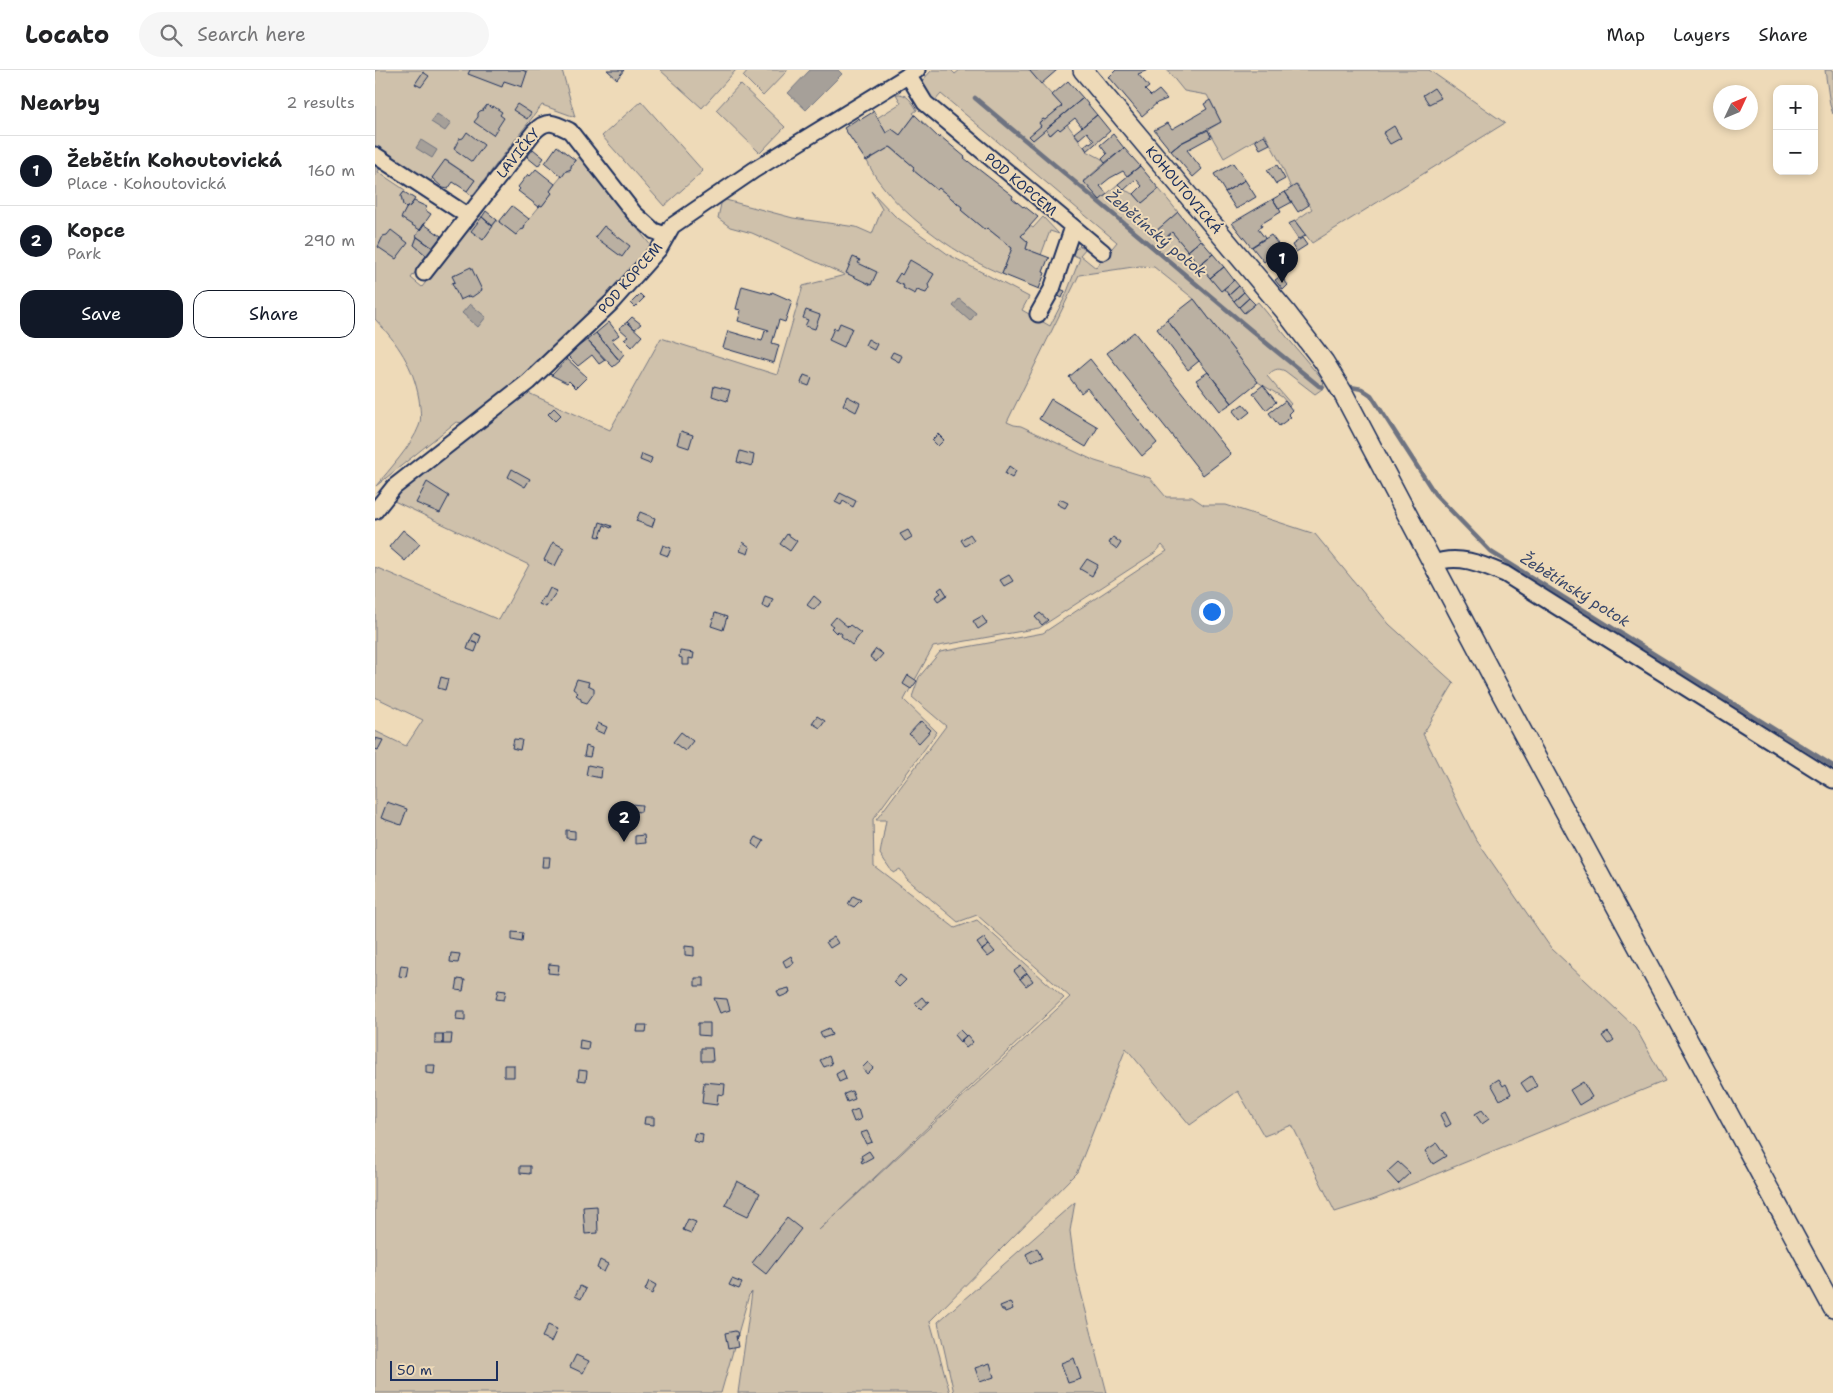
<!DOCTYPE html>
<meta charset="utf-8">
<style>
:root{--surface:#fff;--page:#f6f6f6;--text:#202124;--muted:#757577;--line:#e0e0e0;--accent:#111827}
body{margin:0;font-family:"Shantell Sans",sans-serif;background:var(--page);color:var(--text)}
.controls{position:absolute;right:15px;top:15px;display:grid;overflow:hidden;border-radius:10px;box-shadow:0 2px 8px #0003}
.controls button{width:45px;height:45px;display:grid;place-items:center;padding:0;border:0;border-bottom:1px solid var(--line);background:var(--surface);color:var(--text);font:25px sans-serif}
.compass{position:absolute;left:1338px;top:15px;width:45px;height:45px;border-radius:50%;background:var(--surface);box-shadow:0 2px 8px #0003;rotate:46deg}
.scale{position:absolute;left:15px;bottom:12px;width:108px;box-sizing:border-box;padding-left:5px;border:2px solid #1b2f5e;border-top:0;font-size:14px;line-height:18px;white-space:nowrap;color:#1b2f5e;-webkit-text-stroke:4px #eedab8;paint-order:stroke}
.you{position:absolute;left:836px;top:541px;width:18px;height:18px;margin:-12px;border:4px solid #fff;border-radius:50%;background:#1a73e8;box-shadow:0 0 0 8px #1a73e833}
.badge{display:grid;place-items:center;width:32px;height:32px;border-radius:50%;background:var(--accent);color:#fff;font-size:16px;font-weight:700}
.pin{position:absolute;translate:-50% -41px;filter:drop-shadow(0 1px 2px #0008)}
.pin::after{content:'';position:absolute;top:26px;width:18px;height:15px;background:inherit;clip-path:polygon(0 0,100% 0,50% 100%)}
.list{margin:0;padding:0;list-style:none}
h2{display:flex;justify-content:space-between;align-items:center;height:65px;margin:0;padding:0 20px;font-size:21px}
h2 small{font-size:16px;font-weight:400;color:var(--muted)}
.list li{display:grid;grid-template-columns:32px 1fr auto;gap:15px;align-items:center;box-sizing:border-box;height:70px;padding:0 20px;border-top:1px solid var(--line)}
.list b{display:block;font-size:19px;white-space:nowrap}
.list p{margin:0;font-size:16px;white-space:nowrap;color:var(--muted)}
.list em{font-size:16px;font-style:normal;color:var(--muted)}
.actions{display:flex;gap:10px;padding:15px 20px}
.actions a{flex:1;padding:11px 0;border:1px solid var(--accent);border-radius:15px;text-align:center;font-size:18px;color:var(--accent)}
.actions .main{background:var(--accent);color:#fff}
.icon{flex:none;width:28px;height:28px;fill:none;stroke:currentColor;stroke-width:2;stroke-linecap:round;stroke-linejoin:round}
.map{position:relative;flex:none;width:1458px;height:1323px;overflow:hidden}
header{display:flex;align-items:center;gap:30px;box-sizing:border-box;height:70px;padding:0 25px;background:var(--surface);border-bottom:1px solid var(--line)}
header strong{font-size:24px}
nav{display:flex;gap:28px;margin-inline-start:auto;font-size:18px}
.search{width:350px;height:45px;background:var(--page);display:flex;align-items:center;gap:12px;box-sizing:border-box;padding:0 18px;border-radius:28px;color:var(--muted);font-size:19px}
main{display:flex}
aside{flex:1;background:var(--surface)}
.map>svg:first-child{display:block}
.green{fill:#cfc1ab;stroke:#757884;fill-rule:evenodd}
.water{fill:#a6a099;stroke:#6e7381}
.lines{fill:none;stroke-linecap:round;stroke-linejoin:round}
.stream{stroke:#6e7381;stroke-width:4.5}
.building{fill:#bab0a2;stroke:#1b2f5e}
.minor-casing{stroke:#1b2f5e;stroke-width:19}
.tertiary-casing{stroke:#1b2f5e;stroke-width:22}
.minor{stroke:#eedab8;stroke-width:15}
.tertiary{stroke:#eedab8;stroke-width:19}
.labels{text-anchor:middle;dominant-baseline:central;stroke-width:4;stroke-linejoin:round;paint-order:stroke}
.street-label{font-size:14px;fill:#1b2f5e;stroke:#eedab8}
.water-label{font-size:15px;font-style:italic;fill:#37466a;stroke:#eedab8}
</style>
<header>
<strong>Locato</strong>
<div class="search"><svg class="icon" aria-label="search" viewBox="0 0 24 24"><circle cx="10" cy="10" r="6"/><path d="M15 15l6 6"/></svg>Search here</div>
<nav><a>Map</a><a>Layers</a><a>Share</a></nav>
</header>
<main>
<aside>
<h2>Nearby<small>2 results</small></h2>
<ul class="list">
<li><span class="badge">1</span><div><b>Žebětín Kohoutovická</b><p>Place · Kohoutovická</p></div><em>160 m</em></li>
<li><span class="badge">2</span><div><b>Kopce</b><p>Park</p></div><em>290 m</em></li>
</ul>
<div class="actions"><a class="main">Save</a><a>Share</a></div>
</aside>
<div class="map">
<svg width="1458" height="1323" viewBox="0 0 1458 1323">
<rect width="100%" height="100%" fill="#eedab8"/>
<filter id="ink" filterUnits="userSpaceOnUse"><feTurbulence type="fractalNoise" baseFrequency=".02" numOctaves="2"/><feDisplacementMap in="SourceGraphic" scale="10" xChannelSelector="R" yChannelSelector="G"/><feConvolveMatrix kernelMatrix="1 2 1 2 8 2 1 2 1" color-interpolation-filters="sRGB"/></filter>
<g filter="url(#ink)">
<path class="green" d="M 0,0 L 187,0 L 200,47 L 167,35 L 97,126 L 92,121 L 100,110 L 71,90 L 55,112 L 0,76 Z
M 285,0 L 361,0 L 327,38 Z
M 373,0 L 413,0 L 388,26 L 368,6 Z
M 557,0 L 576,0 L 580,4 L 585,0 L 654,0 L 687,36 L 670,50 L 668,49 L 664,52 L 666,56 L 654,67 L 659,69 L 671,59 L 676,65 L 683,58 L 685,60 L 692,54 L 712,81 L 727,89 L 730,93 L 709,111 L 725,130 L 743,114 L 749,120 L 759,124 L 767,133 L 784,119 L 803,142 L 780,162 L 787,171 L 797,162 L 846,221 L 849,219 L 869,243 L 883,232 L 949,312 L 947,319 L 940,324 L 910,301 C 902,297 898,300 892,306 L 916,334 L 914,336 L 907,327 L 883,312 L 819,229 L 779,197 L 765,196 L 704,205 L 632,352 L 639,355 L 646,356 L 720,391 L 775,408 L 791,427 L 817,427 L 829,435 L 851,435 L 940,464 L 1014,554 L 1079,613 L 1048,664 L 1100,768 L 1158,852 L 1176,878 L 1260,957 L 1290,1011 L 1000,1129 L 960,1142 L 917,1055 L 889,1066 L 863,1021 L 815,1055 L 751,978 L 702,1102 L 555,1251 L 575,1323 L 363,1323 L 377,1222 L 374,1225 L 346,1323 L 0,1323 L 0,661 L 31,676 L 48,650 L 0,627 L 0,497 L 124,550 L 154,495 L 17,430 L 149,321 L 235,360 L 286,268 L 402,305 L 428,216 L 470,205 L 377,163 L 355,157 L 343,148 L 347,129 L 418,148 L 481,157 L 497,164 L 507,139 L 496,121 L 520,146 L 574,185 L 654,227 L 647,240 L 675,256 L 690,227 L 705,188 L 696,184 L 698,181 L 705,176 L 711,178 L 705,185 L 721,198 L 742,172 L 566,24 L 559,32 L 548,20 L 546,12 ZM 787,475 L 792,481 L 668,563 L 565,582 L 544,607 L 537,627 L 571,656 L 501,750 L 511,750 L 505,784 L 518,803 L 525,799 L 532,809 L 583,852 L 602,845 L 695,927 L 444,1160 L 689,928 L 602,850 L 580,858 L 499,796 L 498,749 L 562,662 L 529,630 L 558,577 L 664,558 L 781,482 Z
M 792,0 L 1054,0 L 1130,53 L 937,173 L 920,151 L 937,139 L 922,115 L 916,118 L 904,90 L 890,64 L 849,88 L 833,60 L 846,52 L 832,25 L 809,21 Z
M 1450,0 L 1458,0 L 1458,44 L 1455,35 Z
M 365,14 L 410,57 L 385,83 L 341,40 Z
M 521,24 C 532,23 537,32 542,40 L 538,43 L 540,45 L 525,65 L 517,59 L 511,63 L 502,48 L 526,33 Z
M 266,31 L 328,101 L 289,136 L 227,66 Z
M 515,77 L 539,97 L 538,100 L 562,120 L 564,118 L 587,137 L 586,140 L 610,160 L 612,158 L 637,178 L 627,204 C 586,188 532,149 506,114 C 500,107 496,99 492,91 Z
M 204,86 L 277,177 L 231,228 L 144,313 L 94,354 L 81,352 L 1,416 C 14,400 37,375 44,356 C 47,349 45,337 44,329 C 38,295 23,274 0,249 L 0,94 L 5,98 L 3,102 L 30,120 L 26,126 L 28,135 L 31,138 L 27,148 L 45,160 L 41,166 L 42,167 L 39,175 L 52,186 L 36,208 L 47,217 L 103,145 L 107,147 L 108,170 L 122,150 L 141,165 L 145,160 L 149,159 L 150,154 L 164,137 L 165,135 L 167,136 L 177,123 L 175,121 L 176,119 L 191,101 L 195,101 L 196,96 Z
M 668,147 L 684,164 L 675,161 L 666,185 L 651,179 L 653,172 L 646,166 L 655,156 L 658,158 Z
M 700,1132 L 695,1161 L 700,1199 L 732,1323 L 579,1323 L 563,1252 Z"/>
<path class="water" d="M 435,0 L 463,0 L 467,4 L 431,40 L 413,23 Z
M 62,44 L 76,53 L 70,61 L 56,52 Z
M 46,70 L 62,80 L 57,88 L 41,78 Z
M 584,229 L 601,243 L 595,251 L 578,236 Z
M 95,234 L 111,247 L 103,257 L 87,243 Z"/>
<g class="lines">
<path class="stream" d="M 600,28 L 895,276 L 944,316 L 948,317
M 976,317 L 987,319 L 996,325 L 1060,424 L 1116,482 L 1458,696"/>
</g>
<path class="building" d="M 95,0 L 147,0 L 152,2 L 147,17 L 129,11 L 127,17 L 93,4 Z
M 232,0 L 249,0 L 242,9 Z
M 654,0 L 682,0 L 666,14 Z
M 741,0 L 773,0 L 763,4 L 774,17 L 770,20 L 776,26 L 784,20 L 792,29 L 782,33 L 767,46 L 734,7 Z
M 48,2 L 54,6 L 46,17 L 40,14 Z
M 693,11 L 708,28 L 658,70 L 654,66 L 666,56 L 664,53 L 668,49 L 670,50 L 687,36 L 677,25 Z
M 1059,18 L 1066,28 L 1054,34 L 1048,25 Z
M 708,28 L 722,45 L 707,57 L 700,48 L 685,60 L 683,58 L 675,65 L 671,59 Z
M 835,30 L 846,52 L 806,73 L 796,81 L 779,60 L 793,53 L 797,59 L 832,39 L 829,34 Z
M 142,34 L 156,43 L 152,49 L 138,40 Z
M 112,35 L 117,38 L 118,36 L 127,42 L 125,45 L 129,48 L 118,65 L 99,52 L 103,47 L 103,43 L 105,41 L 108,40 Z
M 498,40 L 511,63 L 517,59 L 525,65 L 540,45 L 564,68 L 565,66 L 590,87 L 589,88 L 638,126 L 637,128 L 648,137 L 649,136 L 663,147 L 646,166 L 653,172 L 651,179 L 675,188 L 673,189 L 668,202 L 670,203 L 664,219 L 627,204 L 637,178 L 612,158 L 610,160 L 586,140 L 587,137 L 564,118 L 562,120 L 538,100 L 539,97 L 517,78 L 515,77 L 491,91 L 469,58 L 484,48 L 485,50 L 498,42 Z
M 722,45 L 735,61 L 712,81 L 709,76 L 714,72 L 715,74 L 719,71 L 712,62 L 704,69 L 699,63 Z
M 1019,56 L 1026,68 L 1015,74 L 1008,63 Z
M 833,60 L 836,67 L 812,80 L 827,99 L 818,107 L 796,81 L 806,73 Z
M 92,62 L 109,75 L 97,92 L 79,79 L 84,69 L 88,68 Z
M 738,64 L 749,78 L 730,93 L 727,89 L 732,84 L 725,75 Z
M 889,65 L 895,74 L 885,79 L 880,70 Z
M 182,76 L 200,90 L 196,96 L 196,99 L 191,101 L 187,107 L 170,93 Z
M 749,78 L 765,96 L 752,106 L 748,101 L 735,108 L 725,116 L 732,124 L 725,130 L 709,112 Z
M 158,79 L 169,88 L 163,96 L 152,87 Z
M 70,90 L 100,110 L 92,121 L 78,112 L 73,119 L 68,118 L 57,108 Z
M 858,93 L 870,110 L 850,122 L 839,104 Z
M 902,95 L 910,109 L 901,114 L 892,100 Z
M 765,96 L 784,119 L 767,133 L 759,124 L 767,116 L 761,109 L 749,120 L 743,114 Z
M 161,99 L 180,114 L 175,121 L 177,123 L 167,136 L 165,135 L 164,137 L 143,121 L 145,119 L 143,117 L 153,104 L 155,106 Z
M 870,110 L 881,127 L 861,139 L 850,122 Z
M 921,115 L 934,135 L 923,142 L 910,122 Z
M 29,122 L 40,129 L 35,136 L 31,138 L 28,135 L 26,126 Z
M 910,122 L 917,132 L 904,139 L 898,129 Z
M 898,129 L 906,142 L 886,154 L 887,156 L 883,159 L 890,168 L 876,177 L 857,153 Z
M 39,131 L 52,137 L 50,140 L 56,144 L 45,160 L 26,148 L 32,137 L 35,136 Z
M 137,136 L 154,149 L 150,154 L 149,159 L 145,160 L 141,165 L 124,152 Z
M 111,141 L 122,150 L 117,156 L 107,147 Z
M 803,142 L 826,170 L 813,181 L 797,162 L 787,171 L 780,162 Z
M 107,147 L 118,156 L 108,170 L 96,161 Z
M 920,151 L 931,166 L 923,169 L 913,154 Z
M 49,154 L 66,166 L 58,178 L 41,166 Z
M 229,156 L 255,176 L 247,187 L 220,167 Z
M 16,160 L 33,173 L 21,189 L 3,177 L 8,166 L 12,165 Z
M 896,165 L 906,178 L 908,177 L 910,179 L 896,191 L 894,188 L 889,192 L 877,177 Z
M 42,167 L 58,178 L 52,186 L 39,175 Z
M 927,168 L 932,175 L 921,182 L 917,175 Z
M 826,170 L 838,184 L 824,195 L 813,181 Z
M 838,184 L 849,197 L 835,208 L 824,195 Z
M 478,187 L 485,190 L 483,193 L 502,202 L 496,215 L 471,203 Z
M 535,190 L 559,204 L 553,214 L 554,218 L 551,223 L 542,220 L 540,224 L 528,218 L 529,216 L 520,211 L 525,203 L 527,205 Z
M 96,197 L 107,220 L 97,227 L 94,226 L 85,230 L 77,213 L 80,212 L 77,206 Z
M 849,197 L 859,210 L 846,221 L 835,208 Z
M 906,206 L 913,215 L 908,220 L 900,210 Z
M 859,210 L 864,216 L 854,225 L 849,219 Z
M 367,216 L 396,224 L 397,222 L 417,231 L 410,252 L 404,250 L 397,273 L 404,275 L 399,293 L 348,278 L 353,261 L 387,271 L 390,261 L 393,262 L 394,260 L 363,251 L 366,240 L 361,239 Z
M 864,216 L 869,222 L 859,231 L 854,225 Z
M 685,219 L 690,221 L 687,228 L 682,225 Z
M 869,222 L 874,228 L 864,237 L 859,231 Z
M 265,224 L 269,228 L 260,237 L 256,233 Z
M 874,228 L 880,234 L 869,243 L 864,237 Z
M 819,229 L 883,312 L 857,333 L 792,250 Z
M 431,240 L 445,245 L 440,259 L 430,256 L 433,250 L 428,248 Z
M 257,247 L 266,254 L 260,259 L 252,252 Z
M 792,250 L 824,291 L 813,300 L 782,259 Z
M 234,252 L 244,265 L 237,270 L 249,284 L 244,290 L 221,263 Z
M 252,252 L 267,266 L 257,277 L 249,269 L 253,266 L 244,258 Z
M 465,253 L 477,258 L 469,277 L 454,270 L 459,258 L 462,260 Z
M 759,262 L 856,384 L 828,405 L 732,283 Z
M 221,263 L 245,291 L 238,297 L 212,270 Z
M 493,269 L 502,274 L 499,280 L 490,275 Z
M 212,270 L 230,290 L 224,294 L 217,285 L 203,296 L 192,285 Z
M 518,282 L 527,286 L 524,292 L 515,287 Z
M 190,287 L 212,307 L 201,318 L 194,311 L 192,313 L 174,304 L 177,305 L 192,289 Z
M 715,289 L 782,373 L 767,386 L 712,318 L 706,323 L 694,307 Z
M 833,302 L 857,333 L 845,341 L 821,310 Z
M 429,305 L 437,308 L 434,316 L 426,313 Z
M 888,315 L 901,332 L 891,340 L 878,323 Z
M 339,316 L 355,320 L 352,331 L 337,326 Z
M 472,326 L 485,333 L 481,342 L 468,335 Z
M 676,329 L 723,357 L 711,377 L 664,349 Z
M 910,331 L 917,340 L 913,344 L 916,347 L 904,356 L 894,343 Z
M 868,334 L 875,342 L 865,350 L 858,341 Z
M 179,338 L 186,345 L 180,351 L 173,344 Z
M 306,361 L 318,365 L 314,378 L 302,374 Z
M 563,364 L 569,370 L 563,376 L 557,370 Z
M 365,381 L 379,385 L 377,396 L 362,392 Z
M 267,384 L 277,388 L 275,394 L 265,390 Z
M 634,396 L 641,401 L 637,408 L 630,404 Z
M 137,399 L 155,409 L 150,417 L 133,407 Z
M 52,412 L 74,426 L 65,443 L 41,433 Z
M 465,423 L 481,431 L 478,437 L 468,431 L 466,435 L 460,432 Z
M 685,429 L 693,433 L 690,438 L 682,434 Z
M 265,442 L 280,448 L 277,457 L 261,451 Z
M 225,452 L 237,456 L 236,458 L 229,455 L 225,467 L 221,466 Z
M 28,460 L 45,474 L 30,491 L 14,477 Z
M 533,460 L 537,467 L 530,471 L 525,464 Z
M 412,464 L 422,471 L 415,481 L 405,474 Z
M 595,464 L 599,470 L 590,476 L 586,470 Z
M 738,467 L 746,473 L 742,479 L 734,473 Z
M 178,472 L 189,478 L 180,496 L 169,490 Z
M 368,472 L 375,477 L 373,484 L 365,481 Z
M 288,475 L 296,478 L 293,486 L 285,483 Z
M 712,489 L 723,495 L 717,506 L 705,499 Z
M 634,505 L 638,511 L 629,516 L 625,510 Z
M 567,517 L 572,525 L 563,531 L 560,527 L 566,523 L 563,520 Z
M 175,518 L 182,521 L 171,537 L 164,534 L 168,527 L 170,528 Z
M 390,526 L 398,529 L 394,539 L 387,536 Z
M 439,526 L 446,532 L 439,540 L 432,535 Z
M 340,543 L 352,547 L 348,560 L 336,556 Z
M 665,543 L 673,550 L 667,555 L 660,547 Z
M 607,546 L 612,553 L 603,559 L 598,551 Z
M 461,547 L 473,557 L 475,555 L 486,563 L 477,575 L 466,566 L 467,564 L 463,561 L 461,563 L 456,558 L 458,556 L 455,554 Z
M 99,563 L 106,566 L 103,574 L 95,571 Z
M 95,571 L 103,574 L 100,582 L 92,579 Z
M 501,579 L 508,584 L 501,592 L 495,587 Z
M 305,581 L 319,583 L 318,589 L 314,588 L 314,595 L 307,595 L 307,588 L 304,587 Z
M 533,605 L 542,611 L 536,619 L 528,614 Z
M 66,607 L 73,609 L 70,620 L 63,618 Z
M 202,609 L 214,612 L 213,615 L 219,618 L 219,623 L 212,633 L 206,631 L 206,629 L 201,625 L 203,623 L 198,619 Z
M 442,646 L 450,651 L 445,658 L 437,653 Z
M 546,651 L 556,660 L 544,673 L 534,664 Z
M 223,653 L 232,657 L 229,664 L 220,660 Z
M 306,662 L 318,671 L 310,681 L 298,672 Z
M 0,668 L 8,670 L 3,680 L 0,679 Z
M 139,669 L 147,670 L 145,680 L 137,678 Z
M 211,676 L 217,678 L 215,687 L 209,686 Z
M 213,695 L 227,698 L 226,708 L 211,705 Z
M 12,732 L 32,739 L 26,755 L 6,748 Z
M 256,734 L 267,735 L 266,742 L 255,741 Z
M 191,760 L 200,761 L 200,769 L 191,768 Z
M 269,765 L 270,773 L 260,774 L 260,766 Z
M 381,767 L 389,771 L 384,779 L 377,774 Z
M 168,787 L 175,787 L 174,797 L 167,797 Z
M 478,826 L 486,830 L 479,837 L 473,834 Z
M 137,862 L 148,863 L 147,872 L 137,870 Z
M 459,867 L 463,873 L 455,878 L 451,872 Z
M 609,868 L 614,875 L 607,880 L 602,873 Z
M 614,875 L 620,882 L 613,887 L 607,880 Z
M 310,876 L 319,877 L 319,886 L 310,885 Z
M 76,883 L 85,884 L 83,893 L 75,892 Z
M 416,886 L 419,893 L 411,897 L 408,891 Z
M 174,894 L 184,895 L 183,904 L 173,903 Z
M 26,895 L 33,896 L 31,907 L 24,906 Z
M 646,896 L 652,903 L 645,909 L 639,901 Z
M 652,903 L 658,911 L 651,916 L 645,909 Z
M 525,905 L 531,910 L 524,917 L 519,912 Z
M 320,908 L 329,908 L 329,916 L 320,916 Z
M 83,909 L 90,910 L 88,921 L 81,920 Z
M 414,918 L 415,923 L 405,927 L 402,921 Z
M 123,920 L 131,921 L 129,930 L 121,929 Z
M 547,927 L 551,932 L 553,931 L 554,932 L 546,939 L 540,933 Z
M 339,928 L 352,929 L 355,940 L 345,943 Z
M 82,941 L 90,941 L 90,950 L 81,949 Z
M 323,953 L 335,953 L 335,966 L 323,965 Z
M 263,955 L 272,955 L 271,962 L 262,962 Z
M 454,958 L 457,965 L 448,968 L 445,962 Z
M 585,960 L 591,966 L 585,972 L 579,965 Z
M 1233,962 L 1239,970 L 1233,974 L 1227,966 Z
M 60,964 L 68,964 L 68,974 L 60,974 Z
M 68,964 L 77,964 L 76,974 L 68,974 Z
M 592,965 L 598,972 L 591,978 L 585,971 Z
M 205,970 L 214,972 L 213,980 L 204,979 Z
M 326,978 L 337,978 L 338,991 L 326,991 Z
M 454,986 L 457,994 L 449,997 L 445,990 Z
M 493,992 L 498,998 L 492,1004 L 487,998 Z
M 51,995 L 60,995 L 59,1004 L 51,1003 Z
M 129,995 L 139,995 L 139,1007 L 129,1007 Z
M 204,1000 L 212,1001 L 211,1011 L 203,1010 Z
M 468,1000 L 471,1009 L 464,1012 L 461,1004 Z
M 1156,1006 L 1162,1016 L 1152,1022 L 1146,1013 Z
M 1124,1009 L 1128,1016 L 1131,1014 L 1136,1024 L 1125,1030 L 1116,1014 Z
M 329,1012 L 350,1014 L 349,1025 L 343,1024 L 342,1035 L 327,1033 Z
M 1208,1012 L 1217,1027 L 1204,1035 L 1195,1020 Z
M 477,1021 L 480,1029 L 472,1032 L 469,1024 Z
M 483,1039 L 486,1049 L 479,1052 L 475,1042 Z
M 1107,1040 L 1114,1049 L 1107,1054 L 1100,1044 Z
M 1070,1042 L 1076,1054 L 1071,1057 L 1065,1045 Z
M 270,1047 L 279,1047 L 279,1055 L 269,1054 Z
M 492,1061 L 497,1072 L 491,1074 L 486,1063 Z
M 320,1063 L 328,1064 L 327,1073 L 318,1071 Z
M 1062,1073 L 1071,1086 L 1058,1094 L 1050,1081 Z
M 494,1081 L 498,1087 L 487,1093 L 486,1091 L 488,1090 L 486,1086 Z
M 1023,1092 L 1035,1103 L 1023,1114 L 1012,1102 Z
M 145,1096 L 155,1096 L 155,1104 L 145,1103 Z
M 362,1111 L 385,1123 L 373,1146 L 350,1135 Z
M 222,1136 L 223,1163 L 210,1164 L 208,1137 Z
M 412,1148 L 426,1159 L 391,1204 L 377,1193 Z
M 313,1149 L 321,1152 L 316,1163 L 308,1160 Z
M 662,1178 L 667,1189 L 655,1194 L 651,1184 Z
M 225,1190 L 233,1194 L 229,1202 L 222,1198 Z
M 357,1209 L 367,1213 L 364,1219 L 354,1215 Z
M 274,1211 L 281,1215 L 277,1224 L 270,1220 Z
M 205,1216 L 211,1219 L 206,1229 L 200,1226 Z
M 635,1232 L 638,1239 L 630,1242 L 629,1240 L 627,1240 L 625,1236 Z
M 173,1255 L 182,1259 L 176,1272 L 167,1267 Z
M 360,1261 L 362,1262 L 363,1266 L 361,1266 L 363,1277 L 353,1279 L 350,1263 Z
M 201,1285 L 214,1291 L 208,1303 L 195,1297 Z
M 699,1288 L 706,1309 L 693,1313 L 686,1293 Z
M 615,1293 L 619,1307 L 605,1312 L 600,1298 Z"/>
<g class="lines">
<g class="minor-casing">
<path id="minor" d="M 533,5 L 550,33 L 728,182
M 0,85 L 93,146
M 49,203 L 159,62 C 172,48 180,53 195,61 L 259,143 L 279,161 L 291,165
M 663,244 L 677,219 L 698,157
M 0,441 L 19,417 L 153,312 L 236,233 L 284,179 L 297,156 L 379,100 L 542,0
M 1057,494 C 1082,483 1107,494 1130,504 L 1458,710"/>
</g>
<g class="tertiary-casing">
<path id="tertiary" d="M 708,0 L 910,241 L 949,292 L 968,323 L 1129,628 L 1458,1238"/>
</g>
<use href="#minor" class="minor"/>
<use href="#tertiary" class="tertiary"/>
</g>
</g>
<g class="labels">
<g class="street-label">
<text transform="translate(143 83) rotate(-51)">LAVIČKY</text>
<text transform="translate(646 114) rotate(40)">POD KOPCEM</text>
<text transform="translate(809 120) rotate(50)">KOHOUTOVICKÁ</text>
<text transform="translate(255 208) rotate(-49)">POD KOPCEM</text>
</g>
<g class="water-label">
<text transform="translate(781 164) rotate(40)">Žebětínský potok</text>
<text transform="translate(1200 520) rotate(32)">Žebětínský potok</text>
</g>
</g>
</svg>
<div class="controls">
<button>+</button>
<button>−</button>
</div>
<svg class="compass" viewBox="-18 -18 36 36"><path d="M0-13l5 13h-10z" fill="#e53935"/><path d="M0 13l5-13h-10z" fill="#757577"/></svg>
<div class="scale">50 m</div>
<div class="you"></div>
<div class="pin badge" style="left:907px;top:213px">1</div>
<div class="pin badge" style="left:249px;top:772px">2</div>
</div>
</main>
